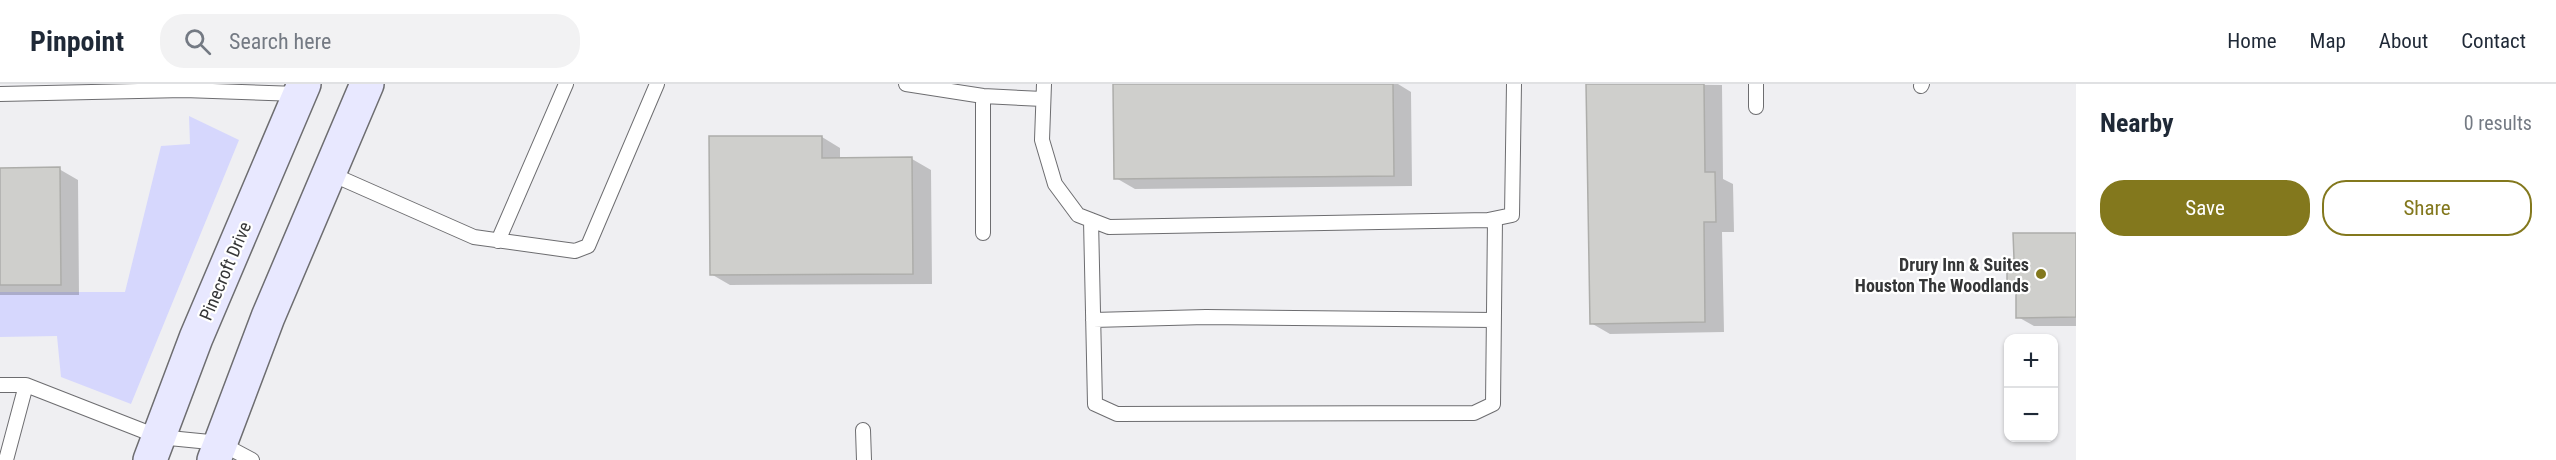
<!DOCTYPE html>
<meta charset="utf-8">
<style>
:root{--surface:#fff;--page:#f2f2f3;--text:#1f2937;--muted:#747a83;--line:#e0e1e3;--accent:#83781d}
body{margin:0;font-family:"Roboto Condensed",sans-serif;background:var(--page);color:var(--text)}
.controls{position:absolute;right:18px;bottom:18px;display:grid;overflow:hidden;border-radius:12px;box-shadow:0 2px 4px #0004}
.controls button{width:54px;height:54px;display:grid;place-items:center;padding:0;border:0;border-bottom:2px solid var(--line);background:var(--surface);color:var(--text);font:30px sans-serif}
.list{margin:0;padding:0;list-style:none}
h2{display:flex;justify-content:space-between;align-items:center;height:78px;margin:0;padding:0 24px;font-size:26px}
h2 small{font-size:20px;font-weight:400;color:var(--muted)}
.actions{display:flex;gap:12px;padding:18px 24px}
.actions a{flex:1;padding:14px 0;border:2px solid var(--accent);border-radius:24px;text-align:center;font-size:21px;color:var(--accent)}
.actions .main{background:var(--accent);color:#fff}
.icon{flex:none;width:33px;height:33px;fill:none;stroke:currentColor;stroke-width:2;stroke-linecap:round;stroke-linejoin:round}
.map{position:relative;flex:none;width:2076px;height:376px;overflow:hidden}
header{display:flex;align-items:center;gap:36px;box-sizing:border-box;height:84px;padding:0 30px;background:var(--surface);border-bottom:2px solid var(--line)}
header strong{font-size:28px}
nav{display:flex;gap:33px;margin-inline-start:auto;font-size:21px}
.search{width:420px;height:54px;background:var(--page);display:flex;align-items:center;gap:15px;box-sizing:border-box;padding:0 21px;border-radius:24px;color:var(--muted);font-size:22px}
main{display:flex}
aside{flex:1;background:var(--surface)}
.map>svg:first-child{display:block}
.green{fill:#d6d7fd}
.shadow{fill:#0003}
.building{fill:#cfcfcc;stroke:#adadaa;stroke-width:1.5}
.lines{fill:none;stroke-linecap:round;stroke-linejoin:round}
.lane-casing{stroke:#6d6d70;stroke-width:16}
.secondary-casing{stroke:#6d6d70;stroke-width:36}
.lane{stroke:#fff;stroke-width:14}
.secondary{stroke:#e8e8ff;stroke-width:33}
.poi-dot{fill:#83781d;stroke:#fff;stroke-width:2}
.labels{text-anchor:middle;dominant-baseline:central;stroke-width:4.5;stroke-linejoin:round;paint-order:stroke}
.poi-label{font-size:18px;font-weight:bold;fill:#363738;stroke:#fff;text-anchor:end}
.street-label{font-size:18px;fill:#363738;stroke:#fff}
</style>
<header>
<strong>Pinpoint</strong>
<div class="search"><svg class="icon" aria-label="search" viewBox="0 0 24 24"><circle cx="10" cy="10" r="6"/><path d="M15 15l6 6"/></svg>Search here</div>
<nav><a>Home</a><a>Map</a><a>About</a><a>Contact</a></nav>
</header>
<main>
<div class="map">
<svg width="2076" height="376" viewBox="0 0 2076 376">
<rect width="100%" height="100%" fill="#efeff2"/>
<path class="green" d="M 189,32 L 239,56 L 131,320 L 61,293 L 57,252 L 0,253 L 0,208 L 125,208 L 161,62 L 190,60 Z"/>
<path class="shadow" d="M 1115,0 L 1398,0 L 1411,8 L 1412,102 L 1135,105 L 1116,94 Z
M 1588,0 L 1722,1 L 1723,95 L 1733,100 L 1734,148 L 1722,148 L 1724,248 L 1610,250 L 1591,239 Z
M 822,53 L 840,64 L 840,75 L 912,75 L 931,86 L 932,200 L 730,201 L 711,190 Z
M 0,85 L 59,85 L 78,96 L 79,211 L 0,211 Z
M 2076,150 L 2076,242 L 2034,242 L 2018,233 L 2017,209 L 2008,204 L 2015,177 Z"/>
<path class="building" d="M 1113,0 L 1393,0 L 1394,92 L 1114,95 Z
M 1586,0 L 1704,0 L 1705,88 L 1715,88 L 1716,138 L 1704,138 L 1705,238 L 1590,240 Z
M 709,52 L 822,52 L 822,74 L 912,73 L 913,190 L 710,191 Z
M 60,83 L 61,201 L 0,201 L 0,84 Z
M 2013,149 L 2076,149 L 2076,233 L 2016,234 L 2016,204 L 2007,205 L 2007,175 L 2014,175 Z"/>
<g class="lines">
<g class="lane-casing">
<path id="lane" d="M 906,0 L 983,12 L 1043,15
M 1044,0 L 1042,56 L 1055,100 L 1078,131 L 1109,143 L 1488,136 L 1512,131 L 1514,0
M 1756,0 L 1756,23
M 1921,2 L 1922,0
M 0,10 L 184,6 L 298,10
M 329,89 L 474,153 L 575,167 L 588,162 L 657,0
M 1091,136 L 1095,320 L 1117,330 L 1474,329 L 1493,320 L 1495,135
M 983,149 L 983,12
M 498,157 L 566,0
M 1093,236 L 1206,233 L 1494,236
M 0,301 L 26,301 L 159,353 L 220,359 L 252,376
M 863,346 L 864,376
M 6,376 L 26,301"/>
</g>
<g class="secondary-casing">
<path id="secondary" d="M 150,376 L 196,254 L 304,0
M 214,376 L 268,233 L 367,0"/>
</g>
<use href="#lane" class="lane"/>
<use href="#secondary" class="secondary"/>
</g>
<circle class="poi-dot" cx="2041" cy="190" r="6"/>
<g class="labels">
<g class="poi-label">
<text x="2029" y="180">Drury Inn &amp; Suites<tspan x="2029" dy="21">Houston The Woodlands</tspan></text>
</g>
<g class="street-label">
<text transform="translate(225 187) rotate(-67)">Pinecroft Drive</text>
</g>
</g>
</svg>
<div class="controls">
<button>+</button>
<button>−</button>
</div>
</div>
<aside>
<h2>Nearby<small>0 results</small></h2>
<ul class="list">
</ul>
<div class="actions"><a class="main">Save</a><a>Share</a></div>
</aside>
</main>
